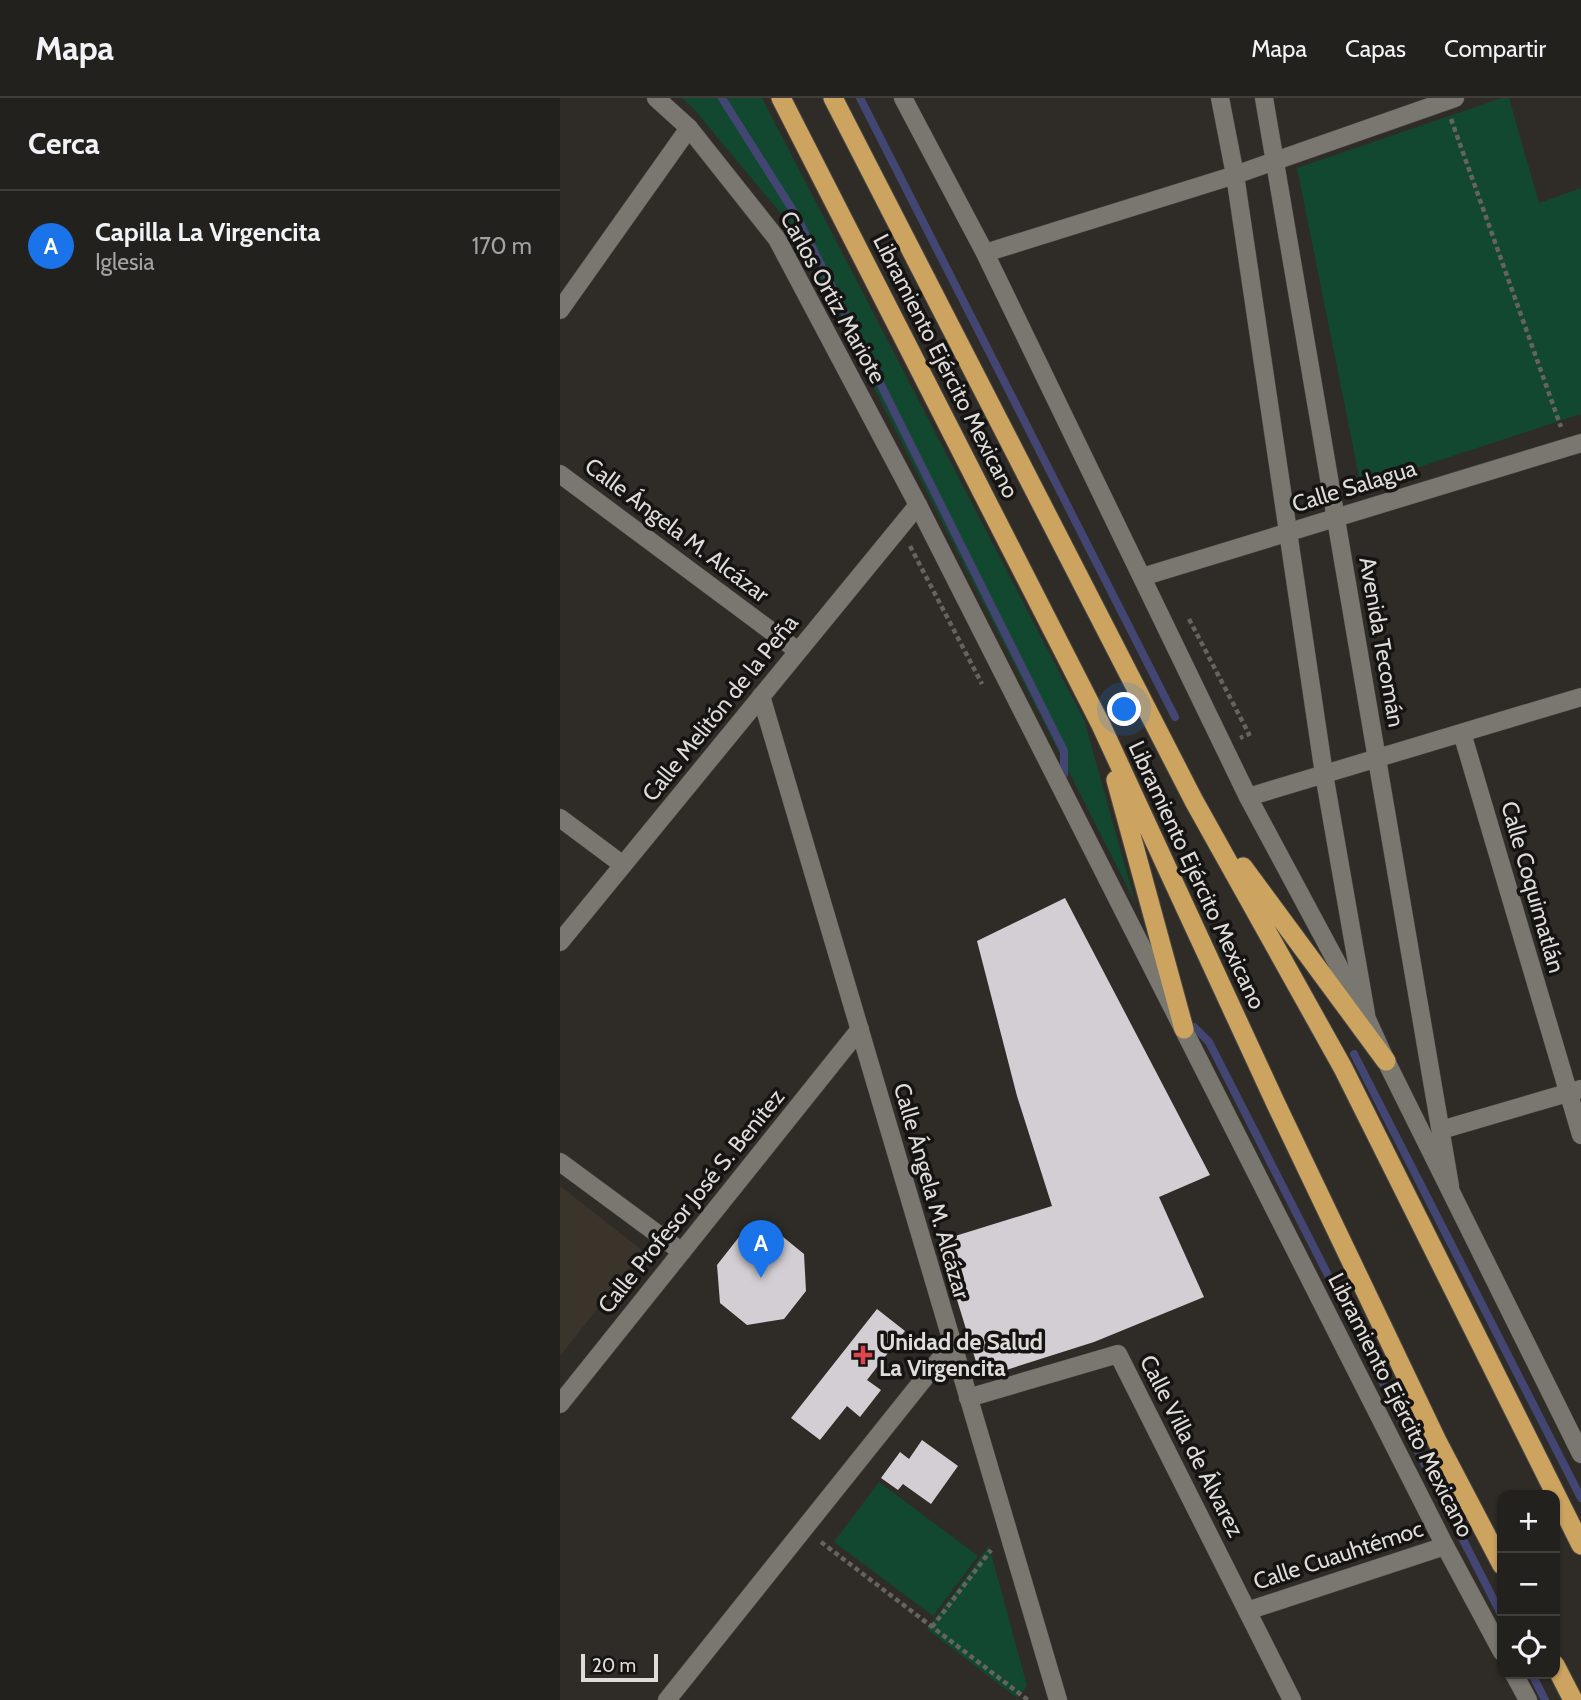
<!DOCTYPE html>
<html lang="es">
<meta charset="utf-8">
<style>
:root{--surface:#23211d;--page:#2f2e2a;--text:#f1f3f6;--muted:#a3a3a4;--line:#403e3b;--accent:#1a73e8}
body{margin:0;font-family:Cabin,sans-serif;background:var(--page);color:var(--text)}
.controls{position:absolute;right:21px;bottom:21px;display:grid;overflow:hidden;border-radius:14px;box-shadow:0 2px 5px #0004}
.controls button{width:63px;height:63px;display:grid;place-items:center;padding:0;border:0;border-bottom:2px solid var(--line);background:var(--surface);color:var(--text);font:35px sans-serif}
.scale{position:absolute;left:21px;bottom:18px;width:77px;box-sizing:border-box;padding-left:7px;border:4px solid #dfddda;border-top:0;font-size:19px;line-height:24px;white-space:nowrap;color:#dfddda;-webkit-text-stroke:5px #161412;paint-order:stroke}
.you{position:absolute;left:565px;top:612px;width:24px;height:24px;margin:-18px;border:5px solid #fff;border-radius:50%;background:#1a73e8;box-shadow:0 0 0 10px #1a73e833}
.badge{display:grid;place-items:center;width:46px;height:46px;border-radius:50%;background:var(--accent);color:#fff;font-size:23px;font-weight:700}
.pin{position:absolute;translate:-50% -58px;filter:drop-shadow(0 2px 4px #0008)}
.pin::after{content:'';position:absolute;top:37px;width:24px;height:21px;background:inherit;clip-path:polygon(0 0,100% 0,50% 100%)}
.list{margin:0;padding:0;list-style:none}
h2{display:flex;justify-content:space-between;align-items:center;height:91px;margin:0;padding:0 28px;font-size:30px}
h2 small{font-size:23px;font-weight:400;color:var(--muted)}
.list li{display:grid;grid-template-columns:46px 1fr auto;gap:21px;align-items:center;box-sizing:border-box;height:112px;padding:0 28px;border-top:2px solid var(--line)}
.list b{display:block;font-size:26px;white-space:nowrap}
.list p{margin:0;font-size:23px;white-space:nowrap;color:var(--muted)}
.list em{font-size:23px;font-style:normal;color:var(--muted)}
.icon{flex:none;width:38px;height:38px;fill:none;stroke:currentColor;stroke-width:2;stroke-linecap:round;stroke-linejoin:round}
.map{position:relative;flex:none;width:1021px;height:1602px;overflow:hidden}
header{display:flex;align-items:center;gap:42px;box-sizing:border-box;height:98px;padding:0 35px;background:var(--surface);border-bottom:2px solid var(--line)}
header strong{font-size:33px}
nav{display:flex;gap:38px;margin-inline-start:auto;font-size:24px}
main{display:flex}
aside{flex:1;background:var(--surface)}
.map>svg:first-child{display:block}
.built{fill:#3b342a}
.green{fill:#124830}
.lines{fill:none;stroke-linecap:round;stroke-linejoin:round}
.stream{stroke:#434672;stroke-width:8}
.building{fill:#d3ced3}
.minor-casing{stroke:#4b4845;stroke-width:19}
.tertiary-casing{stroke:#4b4845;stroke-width:19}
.trunk-casing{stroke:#4b4845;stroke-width:21}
.path{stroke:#66635e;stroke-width:4.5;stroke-dasharray:5 3.5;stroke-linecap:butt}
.minor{stroke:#7a7771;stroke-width:18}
.tertiary{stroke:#7a7771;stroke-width:18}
.trunk{stroke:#cca460;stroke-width:19}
.health-dot{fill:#e0444e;stroke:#161412;stroke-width:2.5}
.labels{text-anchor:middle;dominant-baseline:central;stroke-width:7;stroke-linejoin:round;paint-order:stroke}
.street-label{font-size:23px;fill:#dfddda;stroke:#161412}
.poi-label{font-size:23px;font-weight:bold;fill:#dfddda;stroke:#161412;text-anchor:start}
</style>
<header>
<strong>Mapa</strong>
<nav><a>Mapa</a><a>Capas</a><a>Compartir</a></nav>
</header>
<main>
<aside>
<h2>Cerca<small></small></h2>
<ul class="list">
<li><span class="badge">A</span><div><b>Capilla La Virgencita</b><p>Iglesia</p></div><em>170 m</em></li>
</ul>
</aside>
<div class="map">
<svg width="1021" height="1602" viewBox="0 0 1021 1602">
<rect width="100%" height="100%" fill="#2f2c27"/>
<path class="built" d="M 0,1088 L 83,1153 L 0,1258 Z"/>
<path class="green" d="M 122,0 L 202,0 L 524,622 L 575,804 L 233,130 L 133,10 Z
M 942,0 L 949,0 L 979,105 L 1021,90 L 1021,316 L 801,388 L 737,70 Z
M 319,1384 L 418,1458 L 373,1518 L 274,1444 Z
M 429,1448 L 467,1588 L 457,1600 L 367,1531 Z"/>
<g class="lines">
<path class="stream" d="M 162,0 L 237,119 L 504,653 L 504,676
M 300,0 L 615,619
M 634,929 L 649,944 L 942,1518
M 794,956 L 1021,1400
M 972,1576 L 985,1602"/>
</g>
<path class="building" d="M 505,800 L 650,1077 L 599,1099 L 644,1199 L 534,1244 L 421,1280 L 379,1143 L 492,1108 L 457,998 L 417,843 Z
M 217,1134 L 244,1156 L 246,1193 L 224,1221 L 187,1227 L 160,1205 L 157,1167 L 179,1139 Z
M 317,1211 L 345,1233 L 307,1282 L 321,1292 L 300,1319 L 287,1308 L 260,1342 L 231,1320 Z
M 362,1342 L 398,1368 L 371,1406 L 343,1386 L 338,1392 L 321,1380 L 340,1354 L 349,1361 Z"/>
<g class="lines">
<g class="minor-casing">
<path id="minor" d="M 660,0 L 675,77 L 764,676 L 806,916
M 704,0 L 890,1088
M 0,212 L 129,30
M 0,376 L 238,553
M 201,598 L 498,1602
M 902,635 L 1021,1037
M 688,699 L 1021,599
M 0,720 L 63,767
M 0,844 L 358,407
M 881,1032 L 1021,991
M 0,1064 L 122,1154
M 408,1300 L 558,1256 L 732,1602
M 0,1306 L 300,931
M 687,1513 L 885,1448
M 107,1602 L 391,1247"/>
</g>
<g class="tertiary-casing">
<path id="tertiary" d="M 96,0 L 129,30 L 217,141 L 358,407 L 885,1448 L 942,1554
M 343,0 L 425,155 L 688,699 L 806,919 L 826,963 L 1021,1356
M 425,155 L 675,77 L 895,0
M 582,479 L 1021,345
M 954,1576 L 968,1602"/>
</g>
<g class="trunk-casing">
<path id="trunk" d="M 221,0 L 541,627 L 716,1006 L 878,1345 L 942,1467
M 273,0 L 634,703 L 783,970 L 1021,1447
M 556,682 L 624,931
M 683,769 L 826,963
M 995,1567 L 1013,1602"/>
</g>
<path class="path" d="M 891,21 L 1001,329
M 350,448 L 422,586
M 629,521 L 689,636 L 680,640
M 261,1444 L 468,1602
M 372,1529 L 431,1452"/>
<use href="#minor" class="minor"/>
<use href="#tertiary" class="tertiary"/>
<use href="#trunk" class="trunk"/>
</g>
<path class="health-dot" d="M299.5 1246.5h7v7h7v7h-7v7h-7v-7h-7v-7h7z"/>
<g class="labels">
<g class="street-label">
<text transform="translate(273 199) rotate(61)">Carlos Ortiz Mariote</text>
<text transform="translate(386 268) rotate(63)">Libramiento Ejército Mexicano</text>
<text transform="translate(794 388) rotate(-17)">Calle Salagua</text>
<text transform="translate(117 432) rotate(37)">Calle Ángela M. Alcázar</text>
<text transform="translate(822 544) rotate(80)">Avenida Tecomán</text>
<text transform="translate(160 610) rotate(-51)">Calle Melitón de la Peña</text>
<text transform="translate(637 777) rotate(65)">Libramiento Ejército Mexicano</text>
<text transform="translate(973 789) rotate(74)">Calle Coquimatlán</text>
<text transform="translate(372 1093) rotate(74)">Calle Ángela M. Alcázar</text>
<text transform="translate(131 1103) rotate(-51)">Calle Profesor José S. Benítez</text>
<text transform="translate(841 1307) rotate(63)">Libramiento Ejército Mexicano</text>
<text transform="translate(632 1348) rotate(63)">Calle Villa de Álvarez</text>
<text transform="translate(778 1457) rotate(-18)">Calle Cuauhtémoc</text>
</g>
<g class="poi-label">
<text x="319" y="1244">Unidad de Salud<tspan x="319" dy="26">La Virgencita</tspan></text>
</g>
</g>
</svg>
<div class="controls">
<button>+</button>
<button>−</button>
<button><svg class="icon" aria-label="locate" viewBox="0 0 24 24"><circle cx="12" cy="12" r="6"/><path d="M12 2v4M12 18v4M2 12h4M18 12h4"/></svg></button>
</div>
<div class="scale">20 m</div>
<div class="you"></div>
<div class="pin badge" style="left:201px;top:1180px">A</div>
</div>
</main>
